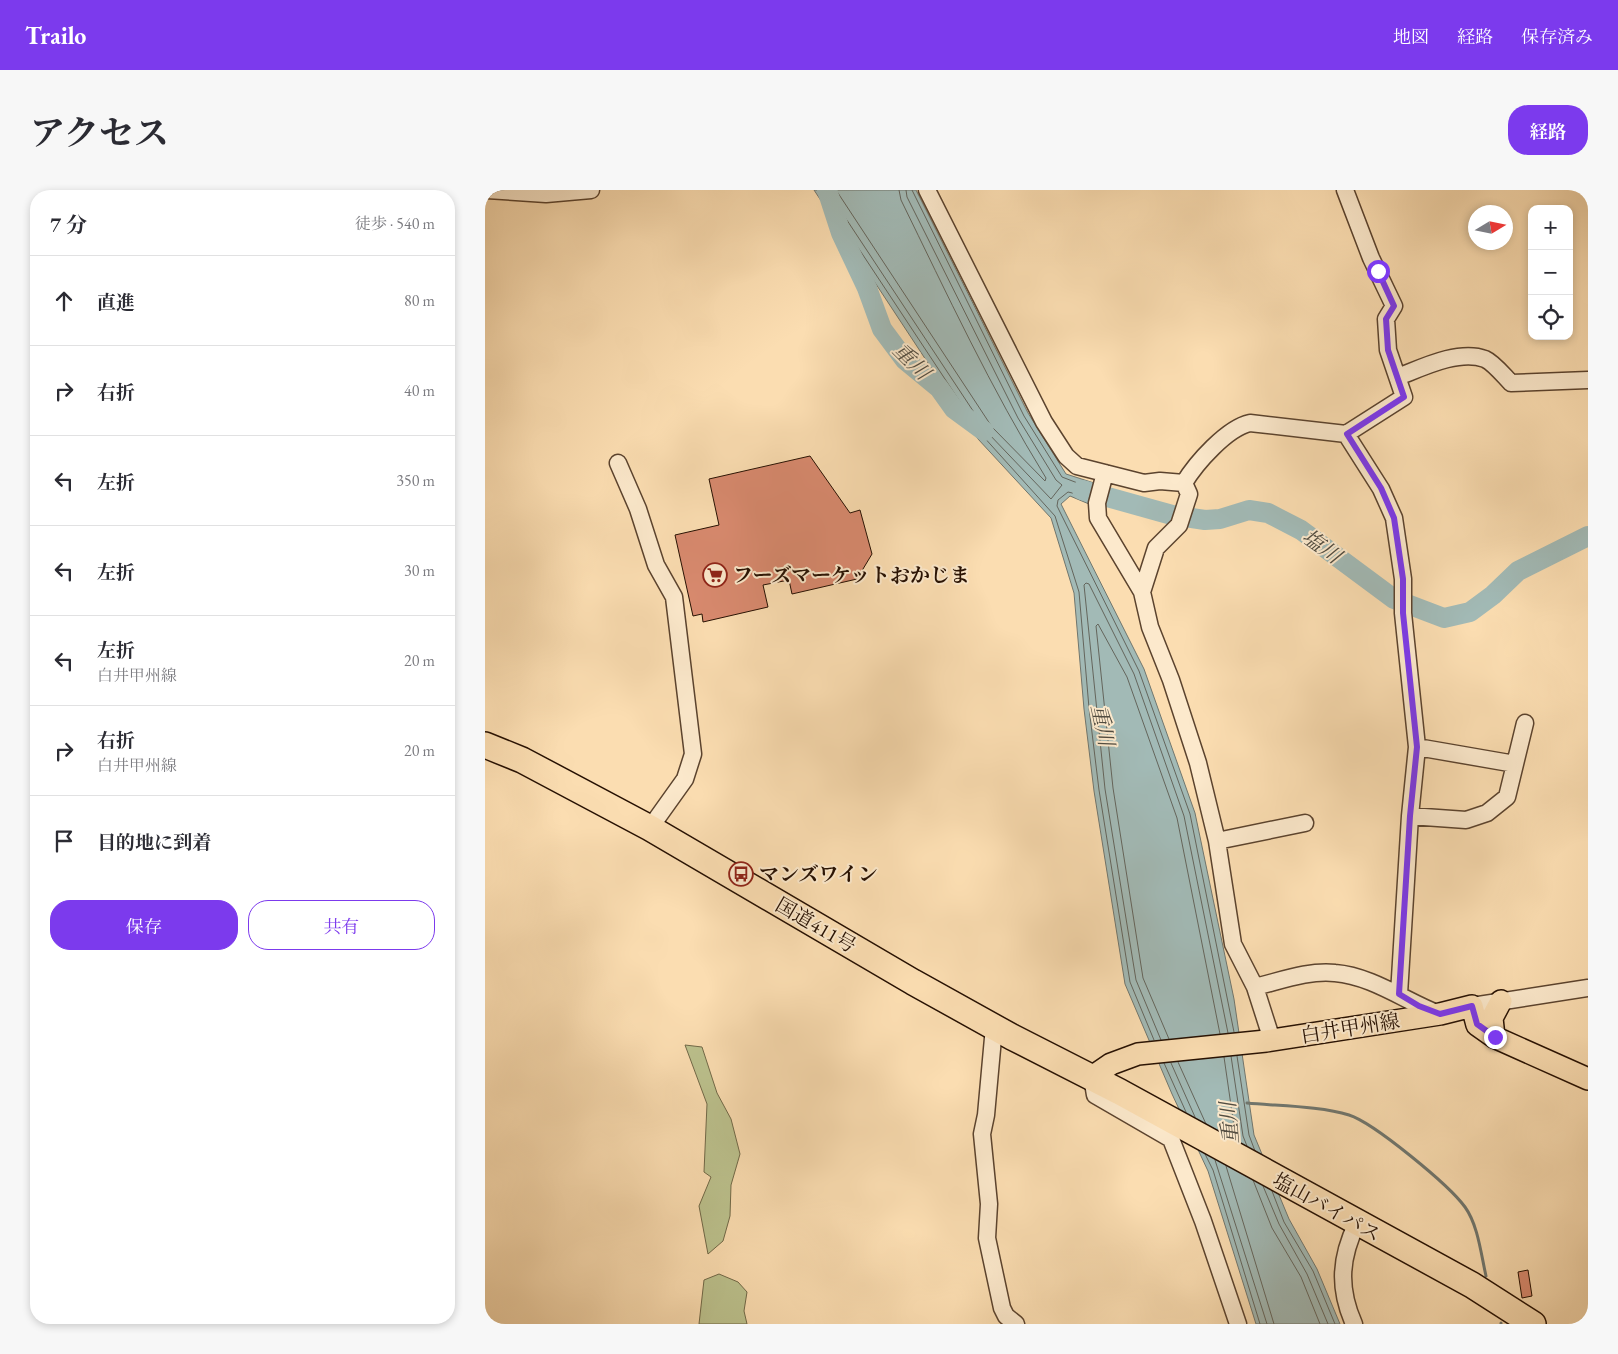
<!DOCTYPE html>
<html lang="ja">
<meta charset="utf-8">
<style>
:root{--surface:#fff;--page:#f7f7f7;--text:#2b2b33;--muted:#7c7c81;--line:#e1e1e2;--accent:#7c3aed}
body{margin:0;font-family:"EB Garamond","Noto Serif JP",serif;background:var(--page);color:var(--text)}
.controls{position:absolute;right:15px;top:15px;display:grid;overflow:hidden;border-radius:10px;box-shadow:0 2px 8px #0003}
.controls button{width:45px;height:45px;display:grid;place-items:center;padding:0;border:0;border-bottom:1px solid var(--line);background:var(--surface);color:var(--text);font:25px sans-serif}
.compass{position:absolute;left:983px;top:15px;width:45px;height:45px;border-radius:50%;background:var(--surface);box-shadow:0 2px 8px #0003;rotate:80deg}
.stop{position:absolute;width:15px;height:15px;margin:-11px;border:4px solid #7c3aed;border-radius:50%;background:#fff}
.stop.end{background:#7c3aed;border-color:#fff;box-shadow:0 1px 5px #0008}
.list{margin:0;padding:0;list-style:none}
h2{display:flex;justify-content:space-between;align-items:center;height:65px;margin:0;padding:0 20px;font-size:21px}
h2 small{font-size:16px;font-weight:400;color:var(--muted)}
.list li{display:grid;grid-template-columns:32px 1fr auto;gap:15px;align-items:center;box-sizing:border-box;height:90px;padding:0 20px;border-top:1px solid var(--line)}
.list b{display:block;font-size:19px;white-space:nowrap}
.list p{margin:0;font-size:16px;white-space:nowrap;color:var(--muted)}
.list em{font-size:16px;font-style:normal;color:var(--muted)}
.actions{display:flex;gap:10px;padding:15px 20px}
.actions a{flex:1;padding:11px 0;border:1px solid var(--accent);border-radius:20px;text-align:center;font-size:18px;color:var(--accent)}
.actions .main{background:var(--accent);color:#fff}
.icon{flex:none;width:28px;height:28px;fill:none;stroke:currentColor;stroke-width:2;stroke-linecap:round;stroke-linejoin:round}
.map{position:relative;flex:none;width:1103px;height:1134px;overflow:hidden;border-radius:20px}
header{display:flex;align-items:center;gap:30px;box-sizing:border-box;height:70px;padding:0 25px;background:var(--accent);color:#fff}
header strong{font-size:24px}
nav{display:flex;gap:28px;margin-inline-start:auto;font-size:18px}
.intro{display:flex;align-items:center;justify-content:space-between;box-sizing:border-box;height:120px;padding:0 30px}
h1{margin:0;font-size:35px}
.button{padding:12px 22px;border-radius:20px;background:var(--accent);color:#fff;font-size:18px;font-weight:700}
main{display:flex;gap:30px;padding:0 30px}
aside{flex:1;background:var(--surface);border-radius:20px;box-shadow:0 2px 8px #0003}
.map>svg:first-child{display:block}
.green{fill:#bcc28e;stroke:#716948}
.water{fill:#a2bab6;stroke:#70766e}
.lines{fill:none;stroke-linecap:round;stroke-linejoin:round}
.shore{stroke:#64655c;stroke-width:1}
.stream{stroke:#70766e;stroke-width:3}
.river{stroke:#a2bab6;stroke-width:20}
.building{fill:#d98a6f;stroke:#261002}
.minor-casing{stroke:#5b432e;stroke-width:19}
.major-casing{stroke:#261002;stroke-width:24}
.highway-casing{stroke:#261002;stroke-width:28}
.minor{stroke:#fce9cc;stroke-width:16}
.major{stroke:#fbddb1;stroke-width:21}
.highway{stroke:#fbddb1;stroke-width:25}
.route{stroke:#7c3aed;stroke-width:6}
.labels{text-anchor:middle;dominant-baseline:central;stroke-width:4;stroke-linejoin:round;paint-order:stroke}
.poi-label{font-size:20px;font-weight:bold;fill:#261002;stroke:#fce9cc;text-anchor:start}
.street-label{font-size:20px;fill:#261002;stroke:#fce9cc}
.water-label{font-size:21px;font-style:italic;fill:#514c41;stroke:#fce9cc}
</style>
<header>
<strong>Trailo</strong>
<nav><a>地図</a><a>経路</a><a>保存済み</a></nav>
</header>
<div class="intro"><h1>アクセス</h1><a class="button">経路</a></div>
<main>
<aside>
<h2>7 分<small>徒歩 · 540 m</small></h2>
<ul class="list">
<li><svg class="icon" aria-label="ahead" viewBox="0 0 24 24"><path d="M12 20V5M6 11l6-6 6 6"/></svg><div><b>直進</b></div><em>80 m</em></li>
<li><svg class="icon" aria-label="right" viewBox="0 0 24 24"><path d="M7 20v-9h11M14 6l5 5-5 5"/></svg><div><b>右折</b></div><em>40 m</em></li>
<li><svg class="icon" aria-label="left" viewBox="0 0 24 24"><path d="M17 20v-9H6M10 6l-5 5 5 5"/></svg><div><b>左折</b></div><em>350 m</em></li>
<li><svg class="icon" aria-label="left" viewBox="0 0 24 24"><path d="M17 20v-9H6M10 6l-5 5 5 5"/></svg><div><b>左折</b></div><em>30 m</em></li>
<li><svg class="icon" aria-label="left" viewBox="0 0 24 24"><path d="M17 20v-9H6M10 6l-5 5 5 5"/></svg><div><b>左折</b><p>白井甲州線</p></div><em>20 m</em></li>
<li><svg class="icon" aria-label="right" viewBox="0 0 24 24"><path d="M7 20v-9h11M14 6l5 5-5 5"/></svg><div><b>右折</b><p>白井甲州線</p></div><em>20 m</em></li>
<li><svg class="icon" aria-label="arrive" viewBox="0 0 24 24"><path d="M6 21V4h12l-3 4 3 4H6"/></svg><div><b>目的地に到着</b></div></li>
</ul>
<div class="actions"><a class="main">保存</a><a>共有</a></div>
</aside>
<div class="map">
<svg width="1103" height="1134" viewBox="0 0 1103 1134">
<rect width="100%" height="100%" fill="#fbddb1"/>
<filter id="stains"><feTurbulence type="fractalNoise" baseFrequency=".004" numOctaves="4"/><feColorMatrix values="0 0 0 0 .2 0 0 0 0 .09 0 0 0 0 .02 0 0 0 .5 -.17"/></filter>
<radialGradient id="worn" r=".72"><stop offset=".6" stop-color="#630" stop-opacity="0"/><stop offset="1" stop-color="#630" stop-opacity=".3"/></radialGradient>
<path class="green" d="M 200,855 L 217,857 L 232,903 L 246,929 L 255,964 L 246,995 L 245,1026 L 238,1051 L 223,1064 L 214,1016 L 226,987 L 219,982 L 222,914 Z
M 234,1084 L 253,1092 L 262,1102 L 259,1121 L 262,1134 L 214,1134 L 219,1090 Z"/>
<path class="water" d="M 329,0 L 431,0 L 543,223 L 581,284 L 609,293 L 604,314 L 585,306 L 576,314 L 659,479 L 710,623 L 749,809 L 769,945 L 804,1029 L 832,1079 L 855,1134 L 771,1134 L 723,981 L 687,904 L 640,794 L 609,601 L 599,519 L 589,403 L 566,328 L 493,249 Z"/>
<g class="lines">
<path class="shore" d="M 335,0 L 497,245 L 570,326 L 594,402 L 604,518 L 614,600 L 645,792 L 669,850
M 342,0 L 502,242 L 566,309 L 577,295 L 571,290 L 533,228 L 422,7 L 421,0
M 351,0 L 507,237 L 560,291 L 561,288 C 506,199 462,104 416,10 L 414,0
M 427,0 L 539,226 L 577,287 L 603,297 L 600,306 L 583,302 L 573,310 L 572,316 L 654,481 L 705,624 L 749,842
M 684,849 L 658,788 L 628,598 L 611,436 L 613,434 L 642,487 L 692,628 L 735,844
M 676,850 L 651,790 L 620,599 L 599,395 L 601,393 L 604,394 L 649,484 L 699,626 L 743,843
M 746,866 L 758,946 L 762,956
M 752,866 L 764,945 L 770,961
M 739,867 L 751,950
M 693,872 L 721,934
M 679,873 L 701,922
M 686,873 L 710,927
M 720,964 L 728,980 L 775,1134
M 730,970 L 782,1134
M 741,976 L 789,1134
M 768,990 L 787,1038 L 816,1087 L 835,1134
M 778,996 L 794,1034 L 822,1084 L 843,1134
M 787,1001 L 799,1032 L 828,1081 L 850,1134"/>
<path class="stream" d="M 762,913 C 792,916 836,916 864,925 C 889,933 964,995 980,1017 C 993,1035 996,1064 1001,1086
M 1016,1133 L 1016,1134"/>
<path class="river" d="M 342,0 L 356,43 L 382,98 L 397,139 L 420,170 L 454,198 L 469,219 L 499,241
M 597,300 L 687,325 L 720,330 L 735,329 L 764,320 L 783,323 L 816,340 L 909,409 L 959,428 L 985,422 L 1008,405 L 1033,381 L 1103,346"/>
</g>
<path class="building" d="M 325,266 L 365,323 L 375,320 L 387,364 L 372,389 L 307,404 L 304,390 L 278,395 L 283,417 L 218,432 L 217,424 L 208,426 L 190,345 L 234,335 L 224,289 Z
M 1043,1080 L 1047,1106 L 1037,1108 L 1033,1082 Z"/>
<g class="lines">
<g class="minor-casing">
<path id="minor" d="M 2,0 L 61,4 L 106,0
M 442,0 L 559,232 L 581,266 L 592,276 L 659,293 L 675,291 L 699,293
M 860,0 L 886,68 L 909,116 L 901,129 L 903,160 L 919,207 L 861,244 L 765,233 C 742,238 711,273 699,293 L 704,304 L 694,335 L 671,358 L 657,402 L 665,437 L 686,490 L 713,573 L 732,651 L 748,754 L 770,797 C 795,791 824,780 850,783 C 887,786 920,811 954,824
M 913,187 C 936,178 974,159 1000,169 C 1009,173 1019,186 1026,193 L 1103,190
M 861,244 L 896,299 L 909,328 L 918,389 L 918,423 L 932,557 L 925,626 L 914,804
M 133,273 L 153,319 L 171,375 L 189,407 L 208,564 L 200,589 L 165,638
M 620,283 L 612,313 L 613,328 L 657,402
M 932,557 L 1030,574
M 925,626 L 981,630 L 1002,623 L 1022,607 L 1040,533
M 732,651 L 820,633
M 770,797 L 787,850
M 987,816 L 1103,798
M 509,837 L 501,925 L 497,944 L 504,1014 L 502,1048 L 517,1118 L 521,1126 L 531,1134
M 607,887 L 610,905 L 686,949 L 718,1031 L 753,1134
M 869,1134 C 853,1098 855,1068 872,1033"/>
</g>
<g class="major-casing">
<path id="major" d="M 1009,847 L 1007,828 L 1016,811
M 607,887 L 626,874 L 653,864 L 781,851 L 955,824 L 987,816 L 992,835 L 1009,847 L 1103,889"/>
</g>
<g class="highway-casing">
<path id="highway" d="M 0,555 L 37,570 L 165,638 L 428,792 L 527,847 L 635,902 L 987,1095 L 1048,1134"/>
</g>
<use href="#minor" class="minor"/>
<use href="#major" class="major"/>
<use href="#highway" class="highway"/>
</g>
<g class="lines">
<path class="route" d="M 893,81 L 909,116 L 901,129 L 903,160 L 919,207 L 862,244 L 896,298 L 909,328 L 918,389 L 918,423 L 932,557 L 925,626 L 914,804 L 934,816 L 955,824 L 987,816 L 992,834 L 1010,847"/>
</g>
<defs>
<g id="supermarket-ring" transform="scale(1.25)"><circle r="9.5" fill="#fce9cc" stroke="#8f2418" stroke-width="1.5"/><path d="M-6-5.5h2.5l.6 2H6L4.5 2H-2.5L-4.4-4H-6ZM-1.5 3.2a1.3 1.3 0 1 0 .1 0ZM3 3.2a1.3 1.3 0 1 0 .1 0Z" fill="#8f2418"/></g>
<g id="bus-ring" transform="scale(1.25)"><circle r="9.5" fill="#fce9cc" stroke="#8f2418" stroke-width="1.5"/><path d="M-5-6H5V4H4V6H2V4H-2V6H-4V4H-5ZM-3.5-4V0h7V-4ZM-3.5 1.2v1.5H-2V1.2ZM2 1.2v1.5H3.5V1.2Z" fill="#8f2418"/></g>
</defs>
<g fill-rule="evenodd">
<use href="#supermarket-ring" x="230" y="385"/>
<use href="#bus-ring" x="256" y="684"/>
</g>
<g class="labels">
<g class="poi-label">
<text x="248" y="385">フーズマーケットおかじま</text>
<text x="274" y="684">マンズワイン</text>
</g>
<g class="street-label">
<text transform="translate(331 735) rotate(30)">国道411号</text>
<text transform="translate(865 838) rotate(-9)">白井甲州線</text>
<text transform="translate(842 1017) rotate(29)">塩山バイパス</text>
</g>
<g class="water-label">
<text transform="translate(427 171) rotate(45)">重川</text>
<text transform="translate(837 356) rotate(36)">塩川</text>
<text transform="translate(618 535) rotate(78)">重川</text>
<text transform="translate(744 933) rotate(-95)">重川</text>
</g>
</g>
<rect width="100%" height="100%" filter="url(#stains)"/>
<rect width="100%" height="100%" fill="url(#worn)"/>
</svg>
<div class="controls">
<button>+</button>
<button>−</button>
<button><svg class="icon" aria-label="locate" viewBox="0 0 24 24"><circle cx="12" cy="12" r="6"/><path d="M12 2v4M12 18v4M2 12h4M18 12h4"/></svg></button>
</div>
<svg class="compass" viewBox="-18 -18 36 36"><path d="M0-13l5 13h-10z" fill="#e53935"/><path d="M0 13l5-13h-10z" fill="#7c7c81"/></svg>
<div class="stop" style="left:893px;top:81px"></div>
<div class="stop end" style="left:1010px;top:847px"></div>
</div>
</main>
